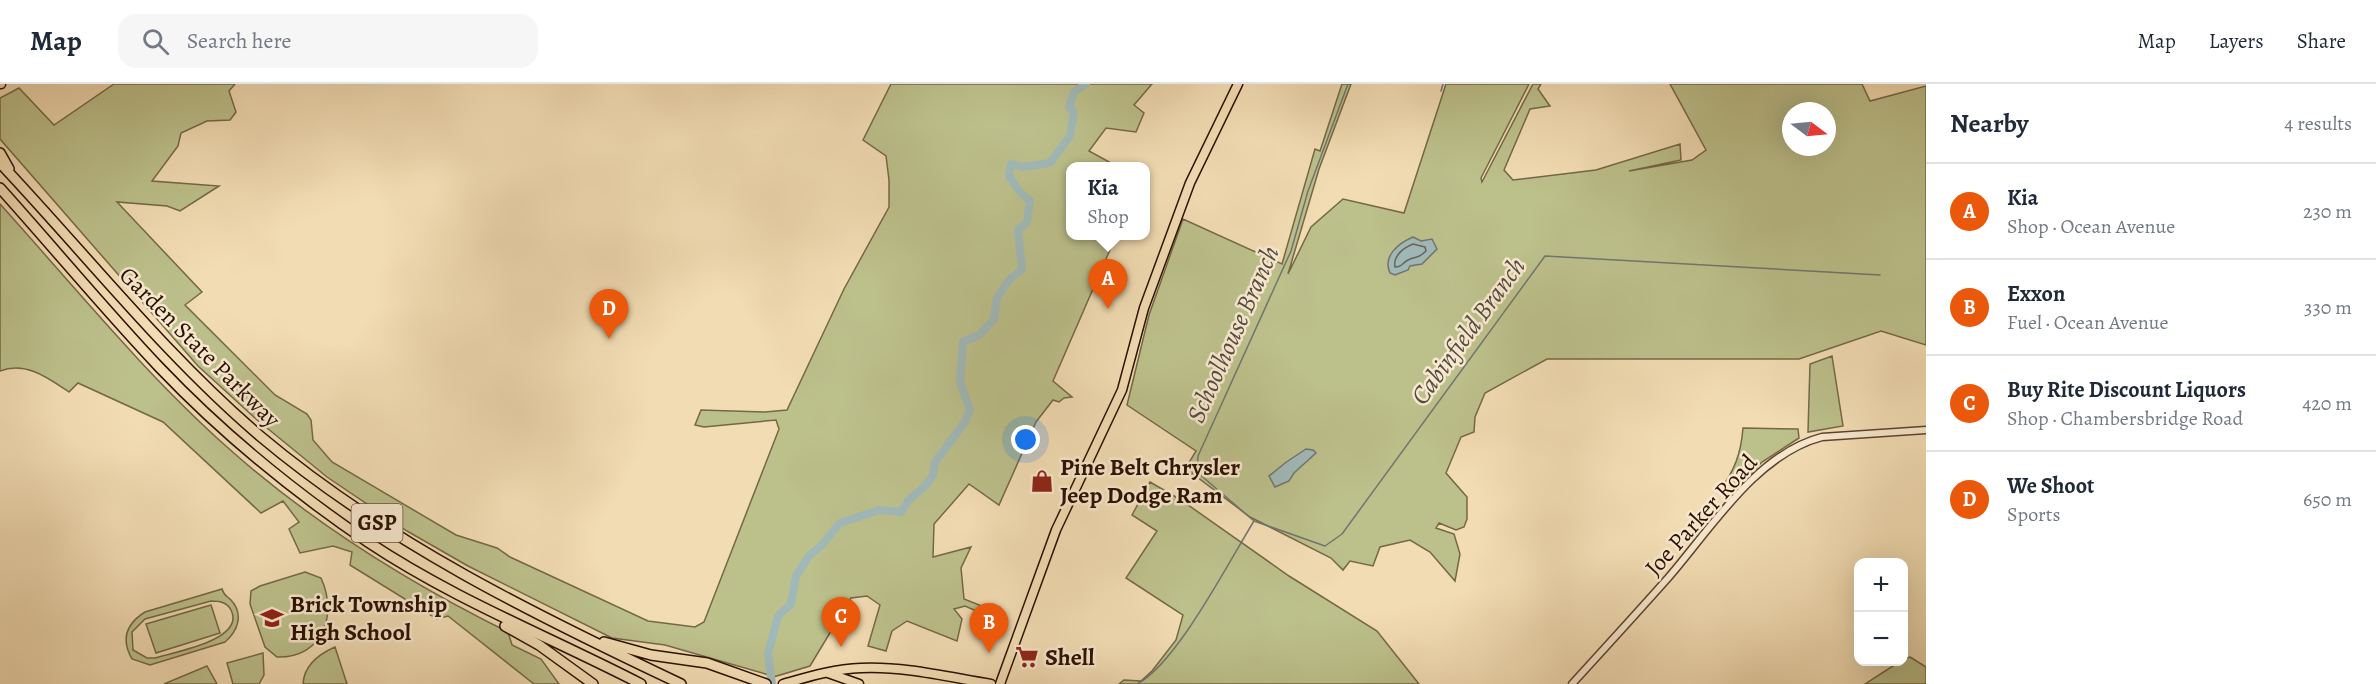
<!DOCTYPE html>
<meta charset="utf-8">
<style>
:root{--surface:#fff;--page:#f6f6f7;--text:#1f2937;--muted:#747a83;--line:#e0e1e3;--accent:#ea580c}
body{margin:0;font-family:Alegreya,serif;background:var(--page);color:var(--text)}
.controls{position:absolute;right:18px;bottom:18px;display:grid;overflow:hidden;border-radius:12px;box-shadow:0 6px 24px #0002}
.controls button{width:54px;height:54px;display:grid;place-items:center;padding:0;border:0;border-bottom:2px solid var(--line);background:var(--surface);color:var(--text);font:30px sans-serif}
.compass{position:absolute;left:1782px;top:18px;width:54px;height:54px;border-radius:50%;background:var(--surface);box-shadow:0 6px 24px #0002;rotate:106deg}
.you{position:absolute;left:1026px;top:356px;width:21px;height:21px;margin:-15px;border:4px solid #fff;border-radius:50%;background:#1a73e8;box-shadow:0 0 0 9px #1a73e833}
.badge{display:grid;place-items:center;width:39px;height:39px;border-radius:50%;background:var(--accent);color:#fff;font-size:20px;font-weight:700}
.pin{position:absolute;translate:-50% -50px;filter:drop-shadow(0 2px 3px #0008)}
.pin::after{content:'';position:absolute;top:32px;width:21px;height:18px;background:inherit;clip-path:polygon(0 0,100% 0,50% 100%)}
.popup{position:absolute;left:1066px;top:78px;width:84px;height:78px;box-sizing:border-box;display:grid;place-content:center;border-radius:12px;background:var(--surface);filter:drop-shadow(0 2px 4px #0005);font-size:20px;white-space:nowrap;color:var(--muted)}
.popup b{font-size:22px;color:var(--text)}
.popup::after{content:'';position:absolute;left:50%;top:100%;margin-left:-12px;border:12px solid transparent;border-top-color:var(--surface)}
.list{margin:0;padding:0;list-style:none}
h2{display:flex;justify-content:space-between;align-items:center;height:78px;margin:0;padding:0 24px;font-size:26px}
h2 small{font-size:20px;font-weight:400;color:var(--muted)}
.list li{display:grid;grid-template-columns:39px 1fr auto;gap:18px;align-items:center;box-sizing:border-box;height:96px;padding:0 24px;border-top:2px solid var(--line)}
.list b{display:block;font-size:22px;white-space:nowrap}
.list p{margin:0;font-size:20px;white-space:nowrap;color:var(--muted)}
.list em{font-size:20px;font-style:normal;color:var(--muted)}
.icon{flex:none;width:33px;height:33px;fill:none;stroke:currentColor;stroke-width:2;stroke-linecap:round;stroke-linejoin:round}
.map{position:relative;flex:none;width:1926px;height:600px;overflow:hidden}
header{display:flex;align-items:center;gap:36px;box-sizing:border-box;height:84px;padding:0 30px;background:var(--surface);border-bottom:2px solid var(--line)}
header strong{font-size:28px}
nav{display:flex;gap:33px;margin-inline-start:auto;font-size:21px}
.search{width:420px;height:54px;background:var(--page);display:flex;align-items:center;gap:15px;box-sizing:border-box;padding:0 21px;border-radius:18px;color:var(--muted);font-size:22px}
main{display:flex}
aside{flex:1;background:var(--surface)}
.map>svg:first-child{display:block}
.green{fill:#bcc08b;stroke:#746846;stroke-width:1.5;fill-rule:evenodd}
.water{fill:#a0b9b8;stroke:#71756f;stroke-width:1.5}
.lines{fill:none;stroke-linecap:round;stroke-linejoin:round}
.shore{stroke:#66645d;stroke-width:1.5}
.stream{stroke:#71756f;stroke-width:1.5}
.river{stroke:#a0b9b8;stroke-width:8}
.tertiary-casing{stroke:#5d432e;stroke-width:9}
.primary-casing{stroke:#2b1002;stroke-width:11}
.motorway-casing{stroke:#2b1002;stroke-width:12}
.tertiary{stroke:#f7e8ce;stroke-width:6}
.primary{stroke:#f2dcb3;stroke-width:8}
.motorway{stroke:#f2dcb3;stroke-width:9}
.labels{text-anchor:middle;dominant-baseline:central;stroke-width:5;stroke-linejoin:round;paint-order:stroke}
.shield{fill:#f7e8ce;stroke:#68513f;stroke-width:1.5}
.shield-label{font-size:22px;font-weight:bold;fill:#2b1002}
.street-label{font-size:24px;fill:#2b1002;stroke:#f7e8ce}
.poi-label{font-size:24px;font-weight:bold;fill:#2b1002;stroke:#f7e8ce;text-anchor:start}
.water-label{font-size:26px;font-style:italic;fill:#544b42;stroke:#f7e8ce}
</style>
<header>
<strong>Map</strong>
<div class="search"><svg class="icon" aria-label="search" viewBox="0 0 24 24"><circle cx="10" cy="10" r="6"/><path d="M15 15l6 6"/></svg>Search here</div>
<nav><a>Map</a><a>Layers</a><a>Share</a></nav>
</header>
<main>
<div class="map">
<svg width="1926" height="600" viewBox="0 0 1926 600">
<rect width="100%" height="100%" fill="#f2dcb3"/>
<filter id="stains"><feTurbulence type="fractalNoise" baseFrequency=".00333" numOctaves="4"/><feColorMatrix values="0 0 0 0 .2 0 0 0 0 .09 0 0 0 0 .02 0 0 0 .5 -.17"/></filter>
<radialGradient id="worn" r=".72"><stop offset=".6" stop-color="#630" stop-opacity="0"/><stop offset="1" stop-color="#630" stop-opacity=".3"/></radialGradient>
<path class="green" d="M 114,0 L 235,0 L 229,7 L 236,28 L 230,36 L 207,37 L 181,49 L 178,62 L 152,97 L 219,102 L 180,127 L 167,122 L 117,118 L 202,208 L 185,221 L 275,311 L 307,330 L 311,336 L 313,356 L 332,378 L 456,451 L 497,464 L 510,473 L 648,537 L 695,543 L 704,538 L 779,345 L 776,336 L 704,343 L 695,341 L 701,326 L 765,328 L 787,326 L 844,205 L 889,123 L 889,96 L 886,72 L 863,56 L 891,0 L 1152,0 L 1134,21 L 1144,29 L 1136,48 L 1106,44 L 1089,67 L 1113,80 L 1112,82 L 1070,82 L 1070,152 L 1116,152 L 1053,297 L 1072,313 L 1064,314 L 1059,318 L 1053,316 L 1036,338 L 999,421 L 969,400 L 934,440 L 933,473 L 971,463 L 961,484 L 964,515 L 997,528 L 999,537 L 965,522 L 954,525 L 962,535 L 957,557 L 907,537 L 892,547 L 886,567 L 868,562 L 880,521 L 867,512 L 851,514 L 810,582 L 770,594 L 769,591 L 665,561 L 612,554 L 468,482 L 407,447 L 327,393 L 256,335 L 198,282 L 0,55 L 0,14 L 19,4 L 54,41 Z
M 1342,0 L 1351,0 L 1319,85 L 1288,190 L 1311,143 L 1343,115 L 1404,129 L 1446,0 L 1529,0 L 1481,94 L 1482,98 L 1533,0 L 1541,0 L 1538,5 L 1550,22 L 1530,25 L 1504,86 L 1513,96 L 1596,86 L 1680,60 L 1681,76 L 1629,87 L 1692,76 L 1706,66 L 1670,0 L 1862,0 L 1870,17 L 1926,2 L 1926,261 L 1881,247 L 1799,275 L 1547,275 L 1485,309 L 1475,333 L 1474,348 L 1461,353 L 1446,389 L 1467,413 L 1467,435 L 1464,443 L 1456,446 L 1439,439 L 1436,444 L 1454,450 L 1460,470 L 1455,497 L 1430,468 L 1410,456 L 1380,463 L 1373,482 L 1350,477 L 1343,486 L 1331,474 L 1250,433 L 1193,390 L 1194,386 L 1190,392 L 1184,387 L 1196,367 L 1127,321 L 1149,231 L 1183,135 L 1282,180 L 1315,65 L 1320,67 ZM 1791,27 L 1827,27 L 1827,63 L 1791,63 Z
M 0,120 C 74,202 144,289 227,363 C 311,438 407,498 508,548 L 512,561 L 541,575 L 559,600 L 534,600 L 448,532 L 437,535 L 350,481 L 352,468 L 333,462 L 300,469 L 289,445 L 299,438 L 283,417 L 261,429 L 163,338 L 78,299 L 69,308 C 48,294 26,277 0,287 Z
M 1832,272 L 1843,342 L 1808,348 L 1810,280 Z
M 1743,344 L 1798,345 L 1799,354 L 1762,378 L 1728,413 L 1720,406 C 1735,386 1741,369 1743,344 Z
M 1150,398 L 1181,416 L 1289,492 L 1377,547 L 1419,600 L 1119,600 L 1124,596 L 1141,597 L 1152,587 L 1176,556 L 1183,531 L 1126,494 L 1157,447 L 1132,431 Z
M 305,488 L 321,494 C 338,531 323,574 277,573 L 265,563 L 250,520 L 251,507 L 260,502 Z
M 222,505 C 224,512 227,512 231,516 C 244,530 238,547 225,558 L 150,581 L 132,575 C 121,556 126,540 145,528 ZM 211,517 C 219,517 227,518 231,526 C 246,556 174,568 155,574 L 147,574 L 133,566 L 132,548 L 145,535 Z
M 211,521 L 220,549 L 156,569 L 146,540 Z
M 335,563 L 347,600 L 303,600 C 304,582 319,570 335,563 Z
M 263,569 L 264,591 L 259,600 L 233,600 L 227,579 Z
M 1910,573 L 1926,583 L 1926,600 L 1865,600 L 1899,578 L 1904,578 L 1904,575 Z
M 207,582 L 217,600 L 164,600 Z"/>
<path class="water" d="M 1413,153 L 1421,157 L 1432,155 L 1437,165 L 1422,180 L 1410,182 L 1408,186 L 1395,191 L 1390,189 C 1382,172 1399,159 1413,153 Z
M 1306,365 L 1313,366 L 1316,369 L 1294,389 L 1289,397 L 1275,403 L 1269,392 L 1285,379 Z"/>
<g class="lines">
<path class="shore" d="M 1413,160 L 1425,163 L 1426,167 C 1418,175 1417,172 1408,176 C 1402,179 1403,183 1395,183 C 1393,172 1403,164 1413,160 Z"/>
<path class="stream" d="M 1441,7 L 1443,0
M 1254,437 L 1325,462 L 1342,450 L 1545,172 L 1880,191
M 1137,600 C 1177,579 1228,479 1254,437 L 1197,388 L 1198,372 L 1291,167 L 1308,107 L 1348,0"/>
<path class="river" d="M 772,600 L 768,570 L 778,532 L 791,520 L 796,492 L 809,472 L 822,461 L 840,439 L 879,426 L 901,428 L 908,417 L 926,401 L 933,391 L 935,378 L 965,338 L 970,326 L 960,298 L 963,258 L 979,251 L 994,235 L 997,214 L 1009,196 L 1022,185 L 1018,146 L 1027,138 L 1030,117 L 1019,107 L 1009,92 L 1011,80 L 1022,83 L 1050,79 L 1070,52 L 1074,28 L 1069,23 L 1074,8 L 1086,0"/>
<g class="tertiary-casing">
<path id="tertiary" d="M 1572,600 C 1604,565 1636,530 1668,494 C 1710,446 1756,370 1822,353 L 1926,346"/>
</g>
<g class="primary-casing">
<path id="primary" d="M 0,0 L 1,0
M 828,589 L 859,600
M 783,600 C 808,593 834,585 861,584 C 904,582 948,593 991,600
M 1000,600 L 1056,446 L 1122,306 L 1144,224 L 1190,99 L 1238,0"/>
</g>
<g class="motorway-casing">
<path id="motorway" d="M 0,69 L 9,85
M 0,79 C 86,170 164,270 260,352 C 386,458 533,530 681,600
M 0,104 C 54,164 105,226 160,284 C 222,349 293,407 368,458 C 455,516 548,552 641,600
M 505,542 L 539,561 L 593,600
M 604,558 L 651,571 L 707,579 L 766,600"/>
</g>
<use href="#tertiary" class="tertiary"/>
<use href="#primary" class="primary"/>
<use href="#motorway" class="motorway"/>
</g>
<defs>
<g id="shop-bare" transform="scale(1.8)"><path d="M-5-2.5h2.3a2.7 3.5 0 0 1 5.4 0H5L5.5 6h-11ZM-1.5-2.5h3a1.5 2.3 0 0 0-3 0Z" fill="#8f2418" stroke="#f7e8ce" stroke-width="2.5" paint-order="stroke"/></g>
<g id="school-bare" transform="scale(1.8)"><path d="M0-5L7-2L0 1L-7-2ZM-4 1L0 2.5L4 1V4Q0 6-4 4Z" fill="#8f2418" stroke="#f7e8ce" stroke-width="2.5" paint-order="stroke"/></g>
<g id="supermarket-bare" transform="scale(1.8)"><path d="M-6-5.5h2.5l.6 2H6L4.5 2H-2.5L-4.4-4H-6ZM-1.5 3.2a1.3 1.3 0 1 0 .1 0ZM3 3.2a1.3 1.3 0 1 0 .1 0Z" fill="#8f2418" stroke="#f7e8ce" stroke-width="2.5" paint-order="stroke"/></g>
</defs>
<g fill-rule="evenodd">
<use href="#shop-bare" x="1042" y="397"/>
<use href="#school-bare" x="272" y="534"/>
<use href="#supermarket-bare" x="1027" y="573"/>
</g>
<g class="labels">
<rect class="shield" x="351.5" y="420" width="51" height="38" rx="4.5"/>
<g class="shield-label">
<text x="377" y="439">GSP</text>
</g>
<g class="street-label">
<text transform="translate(200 263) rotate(45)">Garden State Parkway</text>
<text transform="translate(1701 431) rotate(-48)">Joe Parker Road</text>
</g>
<g class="poi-label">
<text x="1060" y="383">Pine Belt Chrysler<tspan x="1060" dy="28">Jeep Dodge Ram</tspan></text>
<text x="290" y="520">Brick Township<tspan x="290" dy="28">High School</tspan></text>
<text x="1045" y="573">Shell</text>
</g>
<g class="water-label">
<text transform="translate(1468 247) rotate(-54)">Cabinfield Branch</text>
<text transform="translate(1233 250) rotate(-66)">Schoolhouse Branch</text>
</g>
</g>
<rect width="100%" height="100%" filter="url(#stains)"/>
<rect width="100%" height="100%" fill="url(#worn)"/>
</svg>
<div class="controls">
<button>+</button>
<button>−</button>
</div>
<svg class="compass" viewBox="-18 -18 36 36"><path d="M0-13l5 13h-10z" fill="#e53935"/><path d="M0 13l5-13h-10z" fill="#747a83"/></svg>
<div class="you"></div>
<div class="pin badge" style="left:1108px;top:225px">A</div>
<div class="popup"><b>Kia</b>Shop</div>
<div class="pin badge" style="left:989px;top:569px">B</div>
<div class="pin badge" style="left:841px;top:563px">C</div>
<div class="pin badge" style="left:609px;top:255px">D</div>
</div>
<aside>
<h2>Nearby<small>4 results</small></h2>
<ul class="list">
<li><span class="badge">A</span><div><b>Kia</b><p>Shop · Ocean Avenue</p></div><em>230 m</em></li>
<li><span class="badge">B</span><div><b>Exxon</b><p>Fuel · Ocean Avenue</p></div><em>330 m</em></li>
<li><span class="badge">C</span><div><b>Buy Rite Discount Liquors</b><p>Shop · Chambersbridge Road</p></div><em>420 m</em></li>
<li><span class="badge">D</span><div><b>We Shoot</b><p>Sports</p></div><em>650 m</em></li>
</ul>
</aside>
</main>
